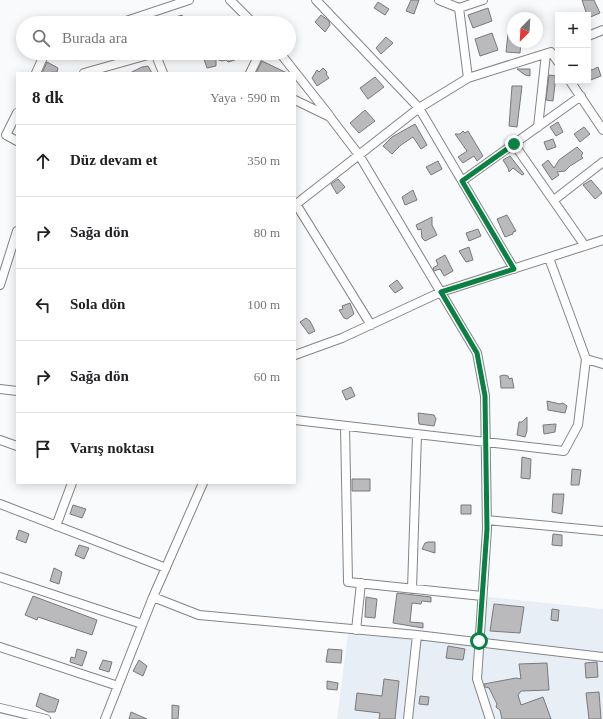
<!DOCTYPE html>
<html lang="tr">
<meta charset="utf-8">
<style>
:root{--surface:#fff;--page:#f2f2f2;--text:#202124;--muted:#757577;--line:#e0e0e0}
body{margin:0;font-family:"Times New Roman",serif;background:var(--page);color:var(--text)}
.controls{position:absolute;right:12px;top:12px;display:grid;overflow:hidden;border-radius:0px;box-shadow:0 2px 10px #0003}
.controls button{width:36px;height:36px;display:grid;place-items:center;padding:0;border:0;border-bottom:1px solid var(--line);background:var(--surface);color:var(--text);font:20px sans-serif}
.compass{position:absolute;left:507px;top:12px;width:36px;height:36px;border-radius:50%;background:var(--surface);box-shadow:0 2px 10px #0003;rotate:204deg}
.stop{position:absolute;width:12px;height:12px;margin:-9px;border:3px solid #0b8043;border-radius:50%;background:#fff}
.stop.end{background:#0b8043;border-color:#fff;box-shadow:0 1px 4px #0008}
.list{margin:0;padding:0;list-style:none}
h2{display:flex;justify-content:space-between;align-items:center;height:52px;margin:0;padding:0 16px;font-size:17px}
h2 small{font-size:13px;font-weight:400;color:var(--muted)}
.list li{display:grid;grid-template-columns:26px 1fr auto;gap:12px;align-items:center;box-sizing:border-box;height:72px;padding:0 16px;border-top:1px solid var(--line)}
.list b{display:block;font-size:15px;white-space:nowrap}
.list em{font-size:13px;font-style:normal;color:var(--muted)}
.icon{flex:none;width:22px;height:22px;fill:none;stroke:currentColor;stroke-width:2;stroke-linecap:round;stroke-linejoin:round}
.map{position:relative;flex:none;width:603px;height:719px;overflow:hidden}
.search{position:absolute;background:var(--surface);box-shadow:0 2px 10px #0003;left:16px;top:16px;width:280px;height:44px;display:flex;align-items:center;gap:10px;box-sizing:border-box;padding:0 14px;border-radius:22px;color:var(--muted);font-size:15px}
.panel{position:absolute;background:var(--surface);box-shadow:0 2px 10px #0003;left:16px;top:72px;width:280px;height:412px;border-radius:0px}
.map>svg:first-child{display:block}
.built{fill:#e8eef6}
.building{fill:#bababc;stroke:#79797b}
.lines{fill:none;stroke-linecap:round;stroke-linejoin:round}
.minor-casing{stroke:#838486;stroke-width:10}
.minor{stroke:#fff;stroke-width:8}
.route{stroke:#0b8043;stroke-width:5}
</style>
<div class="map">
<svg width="603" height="719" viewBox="0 0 603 719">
<rect width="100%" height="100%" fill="#f9fafc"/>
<path class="built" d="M 488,597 L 603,609 L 603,719 L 337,719 L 348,634 L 482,645 Z"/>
<path class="building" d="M 411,0 L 419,0 L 414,14 L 406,11 Z
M 582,0 L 594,0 L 600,13 L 588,18 Z
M 378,2 L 389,9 L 385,15 L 374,8 Z
M 488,8 L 492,21 L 473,28 L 468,15 Z
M 182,15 L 185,23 L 159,23 L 159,22 Z
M 321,15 L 329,21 L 330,25 L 325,32 L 315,22 Z
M 492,33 L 498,50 L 480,56 L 475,39 Z
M 508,34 L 513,35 L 513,42 L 521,42 L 520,53 L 506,52 Z
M 386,37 L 393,43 L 381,54 L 376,48 Z
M 73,53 L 89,53 L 75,60 Z
M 202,53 L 234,53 L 235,60 L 228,62 L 226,60 L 222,61 L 216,59 L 216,66 L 207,68 Z
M 262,61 L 287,73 L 256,73 Z
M 47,62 L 58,68 L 57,72 L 42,73 Z
M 148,66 L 152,73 L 130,73 L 142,67 Z
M 598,67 L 601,76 L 588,81 L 588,68 L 592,70 Z
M 323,68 L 327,72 L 326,74 L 329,78 L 317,86 L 312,78 L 317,70 L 319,72 Z
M 517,69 L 530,69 L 530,76 L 525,75 Z
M 549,75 L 556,76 L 553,101 L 546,100 Z
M 375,77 L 384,87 L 368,99 L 360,88 Z
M 512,86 L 522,86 L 517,127 L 509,126 Z
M 365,110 L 375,121 L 359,133 L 350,123 Z
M 558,122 L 563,132 L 556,136 L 550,127 Z
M 415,124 L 427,145 L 421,149 L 413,137 L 401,145 L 392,154 L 383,146 L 392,137 Z
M 584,127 L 590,134 L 580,142 L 574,134 Z
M 463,131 L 465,133 L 468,131 L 483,156 L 477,161 L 474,156 L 463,163 L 458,157 L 467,151 L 455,134 L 460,134 Z
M 553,139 L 556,147 L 547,150 L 544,142 Z
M 577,147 L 583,153 L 581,156 L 583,158 L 570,166 L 565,171 L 557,172 L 559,175 L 552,180 L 542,165 L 548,160 L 554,168 L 559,160 Z
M 510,156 L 524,174 L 522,175 L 513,168 L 509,172 L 508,168 L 503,160 Z
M 438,161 L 442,169 L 431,175 L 426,167 Z
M 338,179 L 345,187 L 337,194 L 331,184 Z
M 591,180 L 602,193 L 595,199 L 583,185 Z
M 413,190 L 417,200 L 405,205 L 402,197 Z
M 507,215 L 516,231 L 513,232 L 513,234 L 505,237 L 497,219 Z
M 432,217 L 432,225 L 437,235 L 425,241 L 422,238 L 421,229 L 418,230 L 416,225 Z
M 478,229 L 481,236 L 469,241 L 466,233 Z
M 469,247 L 473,260 L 466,262 L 459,251 Z
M 445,255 L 453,271 L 444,276 L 440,269 L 434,271 L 433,268 L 438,265 L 436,260 Z
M 397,280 L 403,288 L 395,293 L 389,286 Z
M 350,303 L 354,314 L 347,319 L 344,318 L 339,310 L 343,309 L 342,306 Z
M 306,318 L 310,321 L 315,331 L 309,334 L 300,322 Z
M 504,375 L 508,376 L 509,379 L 512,378 L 514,388 L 501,388 L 500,376 Z
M 351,387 L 355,396 L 346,400 L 342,391 Z
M 547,401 L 560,404 L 563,403 L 567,406 L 565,413 L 548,410 Z
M 418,413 L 434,415 L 436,419 L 434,426 L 419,424 Z
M 527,417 L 527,431 L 525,437 L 517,435 L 519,422 L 522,422 Z
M 556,424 L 555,432 L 544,434 L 543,425 Z
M 522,457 L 531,459 L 530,479 L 521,478 Z
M 572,469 L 581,470 L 579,485 L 571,485 Z
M 352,479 L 370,479 L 370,491 L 352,491 Z
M 553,494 L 564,494 L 562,514 L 552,512 Z
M 73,505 L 86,509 L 82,518 L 70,514 Z
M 461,505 L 471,505 L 471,514 L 461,514 Z
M 19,530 L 29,534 L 26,543 L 16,539 Z
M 553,534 L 562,535 L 562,546 L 552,545 Z
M 428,542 L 435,542 L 435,553 L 422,549 L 425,543 Z
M 79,545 L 89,548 L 84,559 L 75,555 Z
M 54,568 L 62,572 L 59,584 L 50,581 Z
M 397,593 L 431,597 L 431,602 L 422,601 L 421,604 L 412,603 L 410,622 L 423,623 L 423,628 L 393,623 Z
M 33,596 L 97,620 L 92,635 L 38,617 L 37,620 L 25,615 Z
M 366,597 L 377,599 L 375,618 L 365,617 Z
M 494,604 L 524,607 L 520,633 L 490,631 Z
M 552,609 L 559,610 L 558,621 L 551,620 Z
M 448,646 L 465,649 L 463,660 L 446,658 Z
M 77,649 L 87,652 L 82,666 L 70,662 L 71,657 L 75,658 Z
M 328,649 L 342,650 L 341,663 L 326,662 Z
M 103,660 L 112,662 L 109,672 L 99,669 Z
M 139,660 L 147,666 L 143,676 L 133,671 Z
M 597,662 L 598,677 L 586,678 L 585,663 Z
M 547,663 L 549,690 L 521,691 L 518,695 L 521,705 L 543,697 L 551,719 L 502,719 L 500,710 L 496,707 L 497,704 L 489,688 L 485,687 L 484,684 L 516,678 L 521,679 L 519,664 Z
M 384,679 L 399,681 L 395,719 L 379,719 L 380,713 L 355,710 L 357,693 L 382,696 Z
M 327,681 L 338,683 L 337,690 L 327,689 Z
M 599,692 L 601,719 L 589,719 L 586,693 Z
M 40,693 L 59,700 L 55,712 L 48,712 L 36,706 Z
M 420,696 L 429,697 L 428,705 L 419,704 Z
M 172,705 L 179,706 L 178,719 L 172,719 Z
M 131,712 L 147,719 L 129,719 Z"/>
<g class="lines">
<g class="minor-casing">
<path id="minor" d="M 230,0 L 253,23
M 316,0 L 419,108 L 514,269
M 439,0 L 459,8 L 483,0
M 459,8 L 468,78
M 120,23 L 189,0
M 588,36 L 603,30
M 280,53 L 329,115
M 36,73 L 45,53
M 84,73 L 155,53 L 163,73
M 250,73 L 260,53
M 570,81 L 603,130
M 295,100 L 330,117 L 359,155 L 477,353 L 485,396 L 487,529 L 477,679 L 490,719
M 17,113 L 6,135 L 17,141
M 538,127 L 546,54
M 514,144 L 585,246
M 462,181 L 581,96
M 554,200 L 603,162
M 296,204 L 371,325
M 295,205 L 419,108 L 468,78 L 551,52 L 558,62
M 0,285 L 17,231
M 295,355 L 342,338 L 441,292 L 603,240
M 586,359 L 603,364
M 0,389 L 17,391
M 295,420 L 564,451 L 578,425 L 586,359 L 549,258
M 345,426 L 348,582 L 482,596
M 0,440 L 17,446
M 0,504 L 166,568
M 487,520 L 603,531
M 56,526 L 72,483
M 0,577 L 142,624
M 412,589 L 417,435
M 153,597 L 199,615 L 417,635 L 603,657
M 356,630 L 361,583
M 0,647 L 118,686
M 0,708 L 46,719
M 105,719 L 153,597 L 203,483
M 408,719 L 417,635"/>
</g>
<use href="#minor" class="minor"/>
</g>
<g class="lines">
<path class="route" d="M 479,641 L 487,529 L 485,396 L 477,353 L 441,292 L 514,269 L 462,181 L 514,144"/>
</g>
</svg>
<div class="controls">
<button>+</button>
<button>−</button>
</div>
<svg class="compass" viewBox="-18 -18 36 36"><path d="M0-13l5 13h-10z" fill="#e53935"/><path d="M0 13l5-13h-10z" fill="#757577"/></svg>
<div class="stop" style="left:479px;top:641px"></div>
<div class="stop end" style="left:514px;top:144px"></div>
<div class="search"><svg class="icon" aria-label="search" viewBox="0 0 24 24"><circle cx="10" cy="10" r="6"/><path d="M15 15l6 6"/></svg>Burada ara</div>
<section class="panel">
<h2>8 dk<small>Yaya · 590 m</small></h2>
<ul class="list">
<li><svg class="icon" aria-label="ahead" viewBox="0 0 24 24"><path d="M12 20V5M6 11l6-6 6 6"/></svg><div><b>Düz devam et</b></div><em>350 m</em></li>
<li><svg class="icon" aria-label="right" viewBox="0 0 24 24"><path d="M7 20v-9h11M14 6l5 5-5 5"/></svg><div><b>Sağa dön</b></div><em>80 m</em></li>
<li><svg class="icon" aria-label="left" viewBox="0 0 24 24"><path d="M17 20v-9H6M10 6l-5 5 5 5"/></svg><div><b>Sola dön</b></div><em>100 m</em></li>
<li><svg class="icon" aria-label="right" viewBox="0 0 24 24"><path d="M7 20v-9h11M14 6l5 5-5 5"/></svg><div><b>Sağa dön</b></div><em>60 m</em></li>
<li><svg class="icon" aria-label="arrive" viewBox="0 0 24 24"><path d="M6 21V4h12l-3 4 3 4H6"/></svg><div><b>Varış noktası</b></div></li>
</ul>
</section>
</div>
